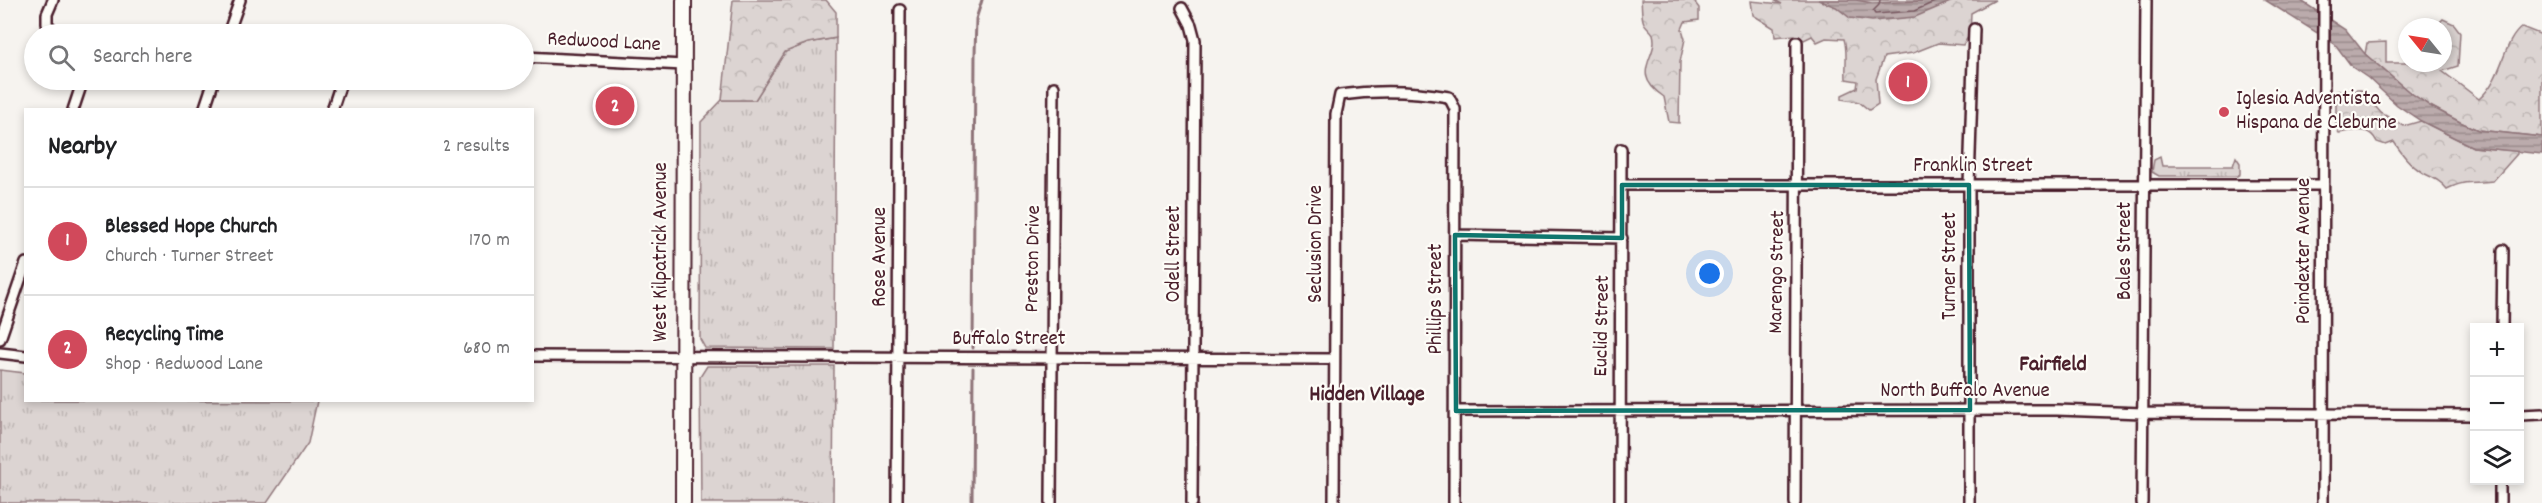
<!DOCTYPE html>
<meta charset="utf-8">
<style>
:root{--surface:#fff;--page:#f6f6f6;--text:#202124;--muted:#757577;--line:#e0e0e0;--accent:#d1495b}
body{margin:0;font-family:Dekko,sans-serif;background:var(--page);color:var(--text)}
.controls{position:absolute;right:18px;bottom:18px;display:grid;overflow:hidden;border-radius:0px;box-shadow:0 3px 9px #0003}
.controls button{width:54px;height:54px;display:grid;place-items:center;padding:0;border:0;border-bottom:2px solid var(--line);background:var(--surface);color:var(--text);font:30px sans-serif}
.compass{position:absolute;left:2398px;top:18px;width:54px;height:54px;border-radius:50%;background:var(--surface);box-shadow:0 3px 9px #0003;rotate:300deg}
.you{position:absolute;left:1710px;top:274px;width:21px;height:21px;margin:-15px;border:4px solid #fff;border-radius:50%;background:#1a73e8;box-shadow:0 0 0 9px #1a73e833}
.badge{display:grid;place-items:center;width:39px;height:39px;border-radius:50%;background:var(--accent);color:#fff;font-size:20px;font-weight:700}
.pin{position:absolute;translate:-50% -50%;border:3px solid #fff;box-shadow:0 2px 6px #0006}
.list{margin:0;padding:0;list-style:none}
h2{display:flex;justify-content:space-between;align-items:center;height:78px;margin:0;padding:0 24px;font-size:26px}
h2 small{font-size:20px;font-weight:400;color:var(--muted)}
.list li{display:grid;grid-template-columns:39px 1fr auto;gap:18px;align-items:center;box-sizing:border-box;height:108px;padding:0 24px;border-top:2px solid var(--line)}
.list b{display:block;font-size:22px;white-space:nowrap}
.list p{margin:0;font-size:20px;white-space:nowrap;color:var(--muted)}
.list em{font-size:20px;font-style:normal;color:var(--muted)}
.icon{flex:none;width:33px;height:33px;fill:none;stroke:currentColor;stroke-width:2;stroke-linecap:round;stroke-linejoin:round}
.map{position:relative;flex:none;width:2542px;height:503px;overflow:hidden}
.search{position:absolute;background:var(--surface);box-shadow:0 3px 9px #0003;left:24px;top:24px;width:510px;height:66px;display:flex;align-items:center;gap:15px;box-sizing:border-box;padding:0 21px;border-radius:33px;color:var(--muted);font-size:22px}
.panel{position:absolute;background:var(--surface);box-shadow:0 3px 9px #0003;left:24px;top:108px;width:510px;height:294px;border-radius:0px}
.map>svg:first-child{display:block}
.grass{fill:url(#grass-tufts);stroke:#937a7e;stroke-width:1.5}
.forest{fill:url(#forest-crowns);stroke:#937a7e;stroke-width:1.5}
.water{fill:url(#water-rules);stroke:#8e7378;stroke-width:1.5}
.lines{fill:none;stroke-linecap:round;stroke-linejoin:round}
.shore{stroke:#77575f;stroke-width:1.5}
.stream{stroke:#8e7378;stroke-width:3}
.minor-casing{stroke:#4a1f2b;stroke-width:14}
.secondary-casing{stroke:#4a1f2b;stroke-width:18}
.minor{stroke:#fdfcf7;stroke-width:9}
.secondary{stroke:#fdfcf7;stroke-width:14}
.marked{fill:none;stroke:#0f766e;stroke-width:4.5;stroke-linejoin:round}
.poi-dot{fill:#d1495b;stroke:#fdfcf7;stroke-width:2}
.labels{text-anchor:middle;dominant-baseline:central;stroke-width:4.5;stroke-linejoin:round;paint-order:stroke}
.street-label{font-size:21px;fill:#4a1f2b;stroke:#fdfcf7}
.poi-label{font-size:21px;fill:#4a1f2b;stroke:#fdfcf7;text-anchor:start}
.neighbourhood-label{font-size:22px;font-weight:bold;fill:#4a1f2b;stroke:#fdfcf7}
</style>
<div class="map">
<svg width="2542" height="503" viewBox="0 0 2542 503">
<defs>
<pattern id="grass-tufts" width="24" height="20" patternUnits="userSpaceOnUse" patternTransform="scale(1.5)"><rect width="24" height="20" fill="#dcd4d2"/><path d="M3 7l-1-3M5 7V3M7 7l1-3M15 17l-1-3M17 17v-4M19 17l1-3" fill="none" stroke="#beb6b4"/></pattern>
<pattern id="forest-crowns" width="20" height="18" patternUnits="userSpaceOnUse" patternTransform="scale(1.5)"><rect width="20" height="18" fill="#dcd4d2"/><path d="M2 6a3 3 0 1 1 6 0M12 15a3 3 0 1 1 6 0" fill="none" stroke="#beb6b4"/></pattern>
<pattern id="water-rules" width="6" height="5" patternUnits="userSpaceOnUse" patternTransform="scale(1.5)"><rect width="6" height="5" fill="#bbabac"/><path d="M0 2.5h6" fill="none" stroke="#9a8b8c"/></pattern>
</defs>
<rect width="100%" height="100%" fill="#f6f3ef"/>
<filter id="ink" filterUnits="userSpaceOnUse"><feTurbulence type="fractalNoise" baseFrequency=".0167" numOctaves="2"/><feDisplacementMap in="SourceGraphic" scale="12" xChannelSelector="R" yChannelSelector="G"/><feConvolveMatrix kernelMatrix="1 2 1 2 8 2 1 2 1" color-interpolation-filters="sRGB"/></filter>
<g filter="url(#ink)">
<path class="grass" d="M 836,38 L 834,349 L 705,348 L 700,339 L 701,122 L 722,100 L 755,100 L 785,52 L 808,43 Z
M 2160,157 L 2162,166 L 2233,166 L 2236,157 L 2240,163 L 2240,174 L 2237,176 L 2159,176 L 2152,172 L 2154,160 Z
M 707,366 L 834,366 L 833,503 L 701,503 L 700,377 Z
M 0,370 L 25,373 L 26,400 L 317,401 L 308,443 L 267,503 L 0,503 Z"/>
<path class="forest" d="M 733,0 L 826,0 L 836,12 L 836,38 L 808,43 L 785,52 L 755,100 L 722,100 Z
M 1641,0 L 1693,0 L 1699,8 L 1699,20 L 1685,22 L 1682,29 L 1685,39 L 1680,62 L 1679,123 L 1669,122 L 1664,97 C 1627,72 1660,57 1653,34 C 1651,30 1646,27 1644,23 C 1641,17 1642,7 1641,0 Z
M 1774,0 L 1995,0 L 1971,13 L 1970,34 L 1963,45 L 1938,43 L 1913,53 L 1884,57 L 1876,79 L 1878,104 L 1869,110 L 1859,102 L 1842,99 L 1842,95 L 1857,88 L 1858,81 L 1846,79 C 1845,65 1848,52 1844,39 L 1826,38 L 1817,42 L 1812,36 L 1804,40 L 1795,35 L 1775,37 L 1774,28 L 1753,15 L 1751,1 L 1782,4 Z
M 2443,19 L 2454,24 L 2460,32 L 2458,66 L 2442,71 L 2479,99 C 2504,77 2502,42 2522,27 L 2542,35 L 2542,137 L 2478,130 L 2460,122 L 2430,106 L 2408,91 L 2365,54 L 2367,43 L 2386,42 L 2386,63 L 2443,63 L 2443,27 L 2435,27 Z
M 2361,90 L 2381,113 L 2404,126 L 2421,121 L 2473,147 L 2517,151 L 2517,154 L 2493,181 C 2472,184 2467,179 2447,189 C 2440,180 2433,178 2423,173 C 2410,165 2402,154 2394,142 L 2386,145 L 2377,142 C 2369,125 2354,131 2339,133 L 2336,129 L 2336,91 Z"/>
<path class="water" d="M 1818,0 L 1856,0 L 1872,3 L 1955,0 L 1915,17 L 1872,21 L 1850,18 L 1836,7 Z
M 2265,0 L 2300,0 L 2347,31 L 2365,54 L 2408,91 L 2430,106 L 2460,122 L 2478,130 L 2542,137 L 2542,154 L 2473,147 L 2421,121 L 2397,105 L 2368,78 L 2352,67 L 2335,44 Z"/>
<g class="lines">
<path class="shore" d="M 1880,0 L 1879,5 L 1873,11 L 1875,14 L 1914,11 L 1939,0"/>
<path class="stream" d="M 973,348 L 975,54 L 976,19 L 982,0
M 972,503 L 973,368"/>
<g class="minor-casing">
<path id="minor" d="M 53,0 L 47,14 L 47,24 L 54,31 L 67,34
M 1182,8 L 1191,25 L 1195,40 L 1192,503
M 228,34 L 240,0
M 524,57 L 684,65
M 73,110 L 83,80
M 204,110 L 214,80
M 332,110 L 342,80
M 1622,185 L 2323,185
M 1455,235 L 1622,238
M 2502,328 L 2503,250
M 0,339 L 26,263
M 0,353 L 26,356
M 532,356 L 1334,359
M 1456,411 L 2057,410 L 2143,413 L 2474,415
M 2520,415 L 2542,414
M 897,503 L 900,10
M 1051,503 L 1054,87
M 1334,503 L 1336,114 L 1340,95 C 1375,90 1414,91 1449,97 L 1455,109 L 1454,503
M 1620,503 L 1621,149
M 1795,503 L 1797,42
M 1969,503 L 1969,185 L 1974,29
M 2142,503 L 2146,0
M 2323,503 L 2324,0
M 2500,503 L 2500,480"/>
</g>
<g class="secondary-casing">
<path id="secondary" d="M 683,503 L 684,0"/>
</g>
<use href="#minor" class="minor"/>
<use href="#secondary" class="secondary"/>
</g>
</g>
<path class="marked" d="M 1622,185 L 1969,185 L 1970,410 L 1456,411 L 1455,235 L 1622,238 Z"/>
<circle class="poi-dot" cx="2224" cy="112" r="6"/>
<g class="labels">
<g class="street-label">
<text transform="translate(604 43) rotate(3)">Redwood Lane</text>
<text x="1973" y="167">Franklin Street</text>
<text transform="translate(1317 244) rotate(-90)">Seclusion Drive</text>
<text transform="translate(2126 251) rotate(-90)">Bales Street</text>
<text transform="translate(2305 251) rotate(-90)">Poindexter Avenue</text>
<text transform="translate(662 252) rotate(-90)">West Kilpatrick Avenue</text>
<text transform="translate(1175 254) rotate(-90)">Odell Street</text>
<text transform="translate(881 257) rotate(-90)">Rose Avenue</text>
<text transform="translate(1034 259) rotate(-89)">Preston Drive</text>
<text transform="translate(1951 266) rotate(-90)">Turner Street</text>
<text transform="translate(1778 272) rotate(-89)">Marengo Street</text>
<text transform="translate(1437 299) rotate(-90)">Phillips Street</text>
<text transform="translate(1603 326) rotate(-89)">Euclid Street</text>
<text x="1009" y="340">Buffalo Street</text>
<text x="1965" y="392">North Buffalo Avenue</text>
</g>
<g class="poi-label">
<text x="2236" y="100">Iglesia Adventista<tspan x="2236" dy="24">Hispana de Cleburne</tspan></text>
</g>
<g class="neighbourhood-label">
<text x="2053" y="365">Fairfield</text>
<text x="1367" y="395">Hidden Village</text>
</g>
</g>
</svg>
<div class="controls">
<button>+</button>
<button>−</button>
<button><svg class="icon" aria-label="layers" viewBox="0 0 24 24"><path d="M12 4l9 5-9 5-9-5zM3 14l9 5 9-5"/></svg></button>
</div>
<svg class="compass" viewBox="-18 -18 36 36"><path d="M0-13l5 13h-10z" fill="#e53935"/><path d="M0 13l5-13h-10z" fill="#757577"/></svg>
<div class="you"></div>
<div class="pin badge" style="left:1908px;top:82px">1</div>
<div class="pin badge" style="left:615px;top:106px">2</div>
<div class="search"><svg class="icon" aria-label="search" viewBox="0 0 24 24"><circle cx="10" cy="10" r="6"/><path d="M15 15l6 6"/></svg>Search here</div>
<section class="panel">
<h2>Nearby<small>2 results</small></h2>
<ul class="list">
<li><span class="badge">1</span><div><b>Blessed Hope Church</b><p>Church · Turner Street</p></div><em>170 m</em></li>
<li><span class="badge">2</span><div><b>Recycling Time</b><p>Shop · Redwood Lane</p></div><em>680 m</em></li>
</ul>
</section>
</div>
